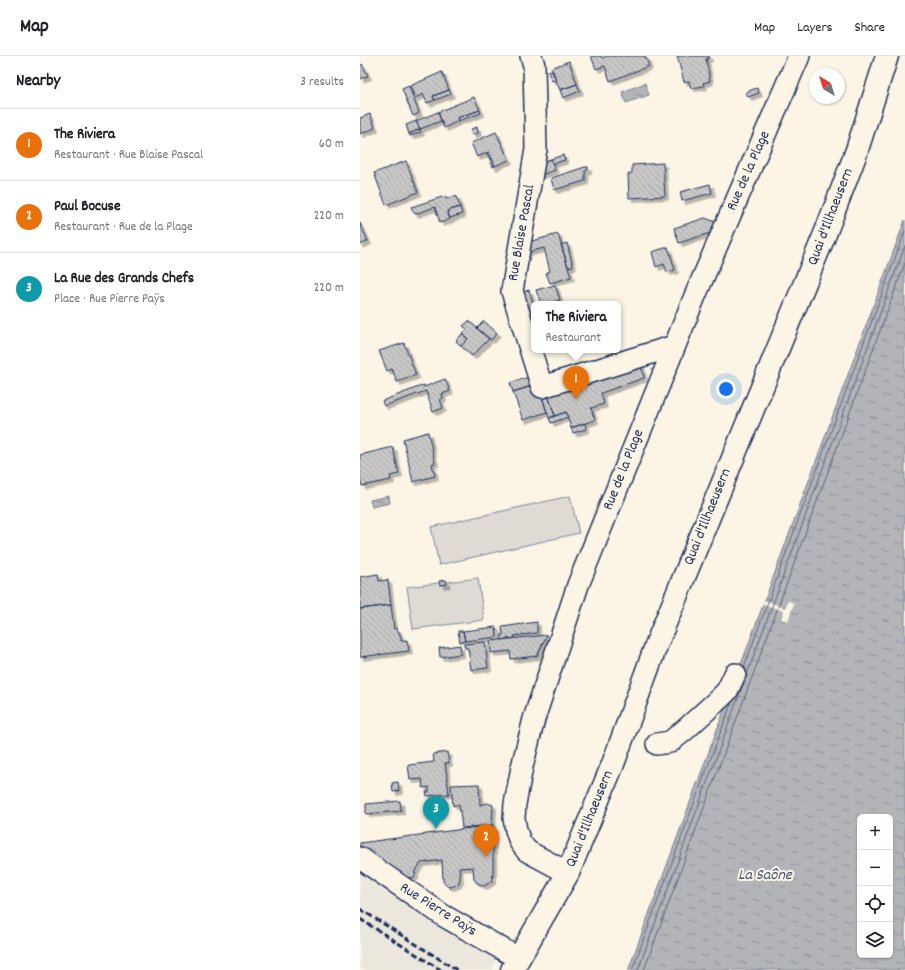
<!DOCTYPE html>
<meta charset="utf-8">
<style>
:root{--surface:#fff;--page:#f2f2f2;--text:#202124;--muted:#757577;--line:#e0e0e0;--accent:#1b2f5e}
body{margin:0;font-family:Dekko,sans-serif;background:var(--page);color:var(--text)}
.controls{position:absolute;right:12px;bottom:12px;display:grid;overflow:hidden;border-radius:6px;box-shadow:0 1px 3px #0004}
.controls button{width:36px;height:36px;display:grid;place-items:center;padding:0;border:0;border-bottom:1px solid var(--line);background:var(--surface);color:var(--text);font:20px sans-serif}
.compass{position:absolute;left:449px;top:12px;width:36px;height:36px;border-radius:50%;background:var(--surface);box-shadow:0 1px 3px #0004;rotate:322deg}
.you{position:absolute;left:366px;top:333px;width:14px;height:14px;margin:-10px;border:3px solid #fff;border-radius:50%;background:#1a73e8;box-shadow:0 0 0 6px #1a73e833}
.badge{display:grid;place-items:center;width:26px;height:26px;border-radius:50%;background:var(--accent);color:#fff;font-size:13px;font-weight:700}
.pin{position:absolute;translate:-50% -33px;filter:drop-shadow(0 1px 2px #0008)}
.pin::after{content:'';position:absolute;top:21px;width:14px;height:12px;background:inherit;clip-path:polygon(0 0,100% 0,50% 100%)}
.popup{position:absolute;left:171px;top:245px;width:90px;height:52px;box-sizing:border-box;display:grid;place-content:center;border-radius:6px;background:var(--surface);filter:drop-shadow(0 1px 3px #0005);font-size:13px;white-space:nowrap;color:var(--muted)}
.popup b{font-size:15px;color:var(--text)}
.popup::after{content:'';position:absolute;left:50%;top:100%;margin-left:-8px;border:8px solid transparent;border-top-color:var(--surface)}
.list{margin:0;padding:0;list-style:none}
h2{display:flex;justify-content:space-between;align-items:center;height:52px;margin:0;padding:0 16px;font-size:17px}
h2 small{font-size:13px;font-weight:400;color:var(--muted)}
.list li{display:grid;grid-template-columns:26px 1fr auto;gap:12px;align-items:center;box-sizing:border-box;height:72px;padding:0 16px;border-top:1px solid var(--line)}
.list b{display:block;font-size:15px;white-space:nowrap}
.list p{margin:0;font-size:13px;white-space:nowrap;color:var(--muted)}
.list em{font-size:13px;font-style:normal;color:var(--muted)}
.icon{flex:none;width:22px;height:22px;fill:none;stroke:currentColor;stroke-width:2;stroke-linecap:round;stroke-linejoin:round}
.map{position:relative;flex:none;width:545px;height:914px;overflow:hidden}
header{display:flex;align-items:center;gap:24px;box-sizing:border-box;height:56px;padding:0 20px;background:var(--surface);border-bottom:1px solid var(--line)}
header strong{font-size:19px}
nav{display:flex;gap:22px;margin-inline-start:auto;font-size:14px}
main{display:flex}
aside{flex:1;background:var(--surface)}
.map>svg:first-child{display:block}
.built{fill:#ece7dc}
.grass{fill:#dfdbd4;stroke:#7d8599}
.water{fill:url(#water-ripples);stroke:#767f94;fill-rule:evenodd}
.pier{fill:#fcf5e5}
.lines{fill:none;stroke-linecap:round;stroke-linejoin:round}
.shore{stroke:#576482;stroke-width:1}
.building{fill:url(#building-back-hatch);stroke:#1b2f5e;filter:url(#shadow)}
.minor-casing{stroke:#1b2f5e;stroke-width:24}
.major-casing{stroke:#1b2f5e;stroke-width:25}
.minor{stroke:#fcf5e5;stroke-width:21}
.major{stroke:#fcf5e5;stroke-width:22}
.rail{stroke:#1b2f5e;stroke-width:3;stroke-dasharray:6 3;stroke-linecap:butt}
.labels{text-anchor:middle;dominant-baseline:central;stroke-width:4;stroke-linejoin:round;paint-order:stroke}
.street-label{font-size:15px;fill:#1b2f5e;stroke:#fcf5e5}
.water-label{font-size:16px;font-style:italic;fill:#485779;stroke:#fcf5e5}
</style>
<header>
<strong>Map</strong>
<nav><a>Map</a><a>Layers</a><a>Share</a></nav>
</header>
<main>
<aside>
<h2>Nearby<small>3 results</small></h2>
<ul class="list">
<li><span class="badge" style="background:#e8710a">1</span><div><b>The Riviera</b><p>Restaurant · Rue Blaise Pascal</p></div><em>60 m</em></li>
<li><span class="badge" style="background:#e8710a">2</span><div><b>Paul Bocuse</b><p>Restaurant · Rue de la Plage</p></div><em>220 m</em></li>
<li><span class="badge" style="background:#0f9aa8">3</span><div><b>La Rue des Grands Chefs</b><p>Place · Rue Pierre Paÿs</p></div><em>220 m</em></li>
</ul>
</aside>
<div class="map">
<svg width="545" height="914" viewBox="0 0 545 914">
<defs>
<pattern id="water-ripples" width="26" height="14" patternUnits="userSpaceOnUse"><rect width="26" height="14" fill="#b2b4b8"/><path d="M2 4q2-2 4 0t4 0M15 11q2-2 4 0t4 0" fill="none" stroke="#909399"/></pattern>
<pattern id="building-back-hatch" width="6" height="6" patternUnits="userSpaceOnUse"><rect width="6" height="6" fill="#c8c7c6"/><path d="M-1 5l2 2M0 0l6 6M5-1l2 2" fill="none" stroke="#ababac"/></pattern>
<filter id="shadow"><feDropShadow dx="3.5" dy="3.5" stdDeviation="0" flood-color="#0004"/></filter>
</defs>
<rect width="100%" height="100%" fill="#fcf5e5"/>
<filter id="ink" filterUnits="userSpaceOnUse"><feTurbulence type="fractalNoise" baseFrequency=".025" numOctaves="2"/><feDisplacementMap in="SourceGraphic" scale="8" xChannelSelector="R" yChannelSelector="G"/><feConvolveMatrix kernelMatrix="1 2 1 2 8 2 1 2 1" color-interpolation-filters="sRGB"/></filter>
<g filter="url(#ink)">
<path class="built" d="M 0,812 L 136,903 L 132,914 L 3,914 L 0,912 Z"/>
<path class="grass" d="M 210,440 L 219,477 L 79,509 L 71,471 Z
M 118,522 L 124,564 L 53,573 L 47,531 Z"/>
<path class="water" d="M 285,27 L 289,39 L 266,47 L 262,36 Z
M 545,164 L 545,914 L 268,914 L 269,912 ZM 500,761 L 530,761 L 530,899 L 500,899 Z
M 29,440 L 30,447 L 12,451 L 10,444 Z"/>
<path class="pier" d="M 404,544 L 425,552 L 428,545 L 434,547 L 428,565 L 421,563 L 424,555 L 403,548 Z"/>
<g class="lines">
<path class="shore" d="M 384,611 L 545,175
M 386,621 L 545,190
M 272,914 L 371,648
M 278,914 L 384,626
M 284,914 L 545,207"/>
</g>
<path class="building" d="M 231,0 L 241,0 L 242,2 L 247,0 L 285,0 L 289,10 L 250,25 L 245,10 L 236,13 Z
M 317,0 L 349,0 L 349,2 L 346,3 L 350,25 L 343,27 L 344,30 L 331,32 L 329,25 L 324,26 Z
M 209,5 L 217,28 L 200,34 L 191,12 Z
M 2,8 L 8,20 L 0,23 L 0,10 Z
M 193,15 L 196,24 L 192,25 L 188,16 Z
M 82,16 L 89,34 L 73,40 L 75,44 L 67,47 L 63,38 L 55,42 L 50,30 Z
M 217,28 L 220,35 L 203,42 L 200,34 Z
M 49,30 L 59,57 L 53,60 L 42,33 Z
M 397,32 L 399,37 L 388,41 L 386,36 Z
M 89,34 L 91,38 L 75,44 L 73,40 Z
M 114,41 L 120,54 L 97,62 L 98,65 L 84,72 L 78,56 Z
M 120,54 L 121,57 L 98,65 L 97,62 Z
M 78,56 L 81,65 L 60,73 L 56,65 Z
M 10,58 L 15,72 L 0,78 L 0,62 Z
M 56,65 L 60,73 L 49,78 L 46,69 Z
M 117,71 L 118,77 L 112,79 L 111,73 Z
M 60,73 L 61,76 L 50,80 L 49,78 Z
M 136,76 L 149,104 L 135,110 L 129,96 L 117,101 L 111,87 Z
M 129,96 L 135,110 L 133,111 L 127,97 Z
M 203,99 L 205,104 L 193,108 L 191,103 Z
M 191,103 L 195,114 L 178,120 L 179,107 Z
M 46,105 L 58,136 L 26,149 L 14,117 Z
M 303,107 L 305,140 L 269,142 L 268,118 L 272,117 L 272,109 Z
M 225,111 L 228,111 L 228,114 L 225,115 L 225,125 L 194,134 L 191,122 Z
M 350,128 L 352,137 L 322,145 L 320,136 Z
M 85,140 L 86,143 L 96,140 L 100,151 L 87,155 L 90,163 L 80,167 L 75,151 L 55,158 L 51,151 Z
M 100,151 L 102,158 L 90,162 L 87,155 Z
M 345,162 L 356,166 L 350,177 L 319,187 L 314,172 Z
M 0,167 L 8,185 L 0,189 Z
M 198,178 L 211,221 L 190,227 L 186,217 L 190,215 L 184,192 L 165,197 L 168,186 Z
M 207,187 L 213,210 L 208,211 L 201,189 Z
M 308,191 L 315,214 L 307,216 L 304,208 L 296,211 L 292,196 Z
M 195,229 L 200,244 L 186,248 L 181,248 L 176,234 Z
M 169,234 L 174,250 L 174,289 L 160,237 Z
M 109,265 L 129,283 L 112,300 L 101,290 L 108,283 L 102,278 L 107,273 L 103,270 Z
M 124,265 L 137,277 L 131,284 L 117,272 Z
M 102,278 L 108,283 L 101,290 L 96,285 Z
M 44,287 L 56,319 L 37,326 L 32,313 L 27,315 L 19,295 Z
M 281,308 L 284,322 L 241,337 L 244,348 L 231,352 L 235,364 L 211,372 L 206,356 L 195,360 L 188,339 Z
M 169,321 L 172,330 L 153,336 L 150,327 Z
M 85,323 L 90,335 L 82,338 L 83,342 L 80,343 L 83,352 L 73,356 L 66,335 L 24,350 L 22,345 L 64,329 L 64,331 Z
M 174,329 L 179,342 L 182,341 L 187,356 L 163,364 L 153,336 Z
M 188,339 L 195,360 L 189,362 L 182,341 Z
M 206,356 L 208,361 L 191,367 L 189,362 Z
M 225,367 L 226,373 L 213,377 L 211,372 Z
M 68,376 L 75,407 L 72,408 L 75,420 L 53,426 L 43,383 Z
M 33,391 L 39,418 L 30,420 L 31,424 L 2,430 L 0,423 L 0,399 Z
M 18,518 L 19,525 L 28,524 L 31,549 L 0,553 L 0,521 Z
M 86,524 L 87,528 L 80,529 L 79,525 Z
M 31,549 L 34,573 L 37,572 L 41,581 L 41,585 L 47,584 L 49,595 L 0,601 L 0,553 Z
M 177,566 L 177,577 L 154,580 L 155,582 L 142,584 L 141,579 L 143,579 L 142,571 Z
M 136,571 L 137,581 L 105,585 L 103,575 Z
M 98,575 L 103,575 L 105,585 L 100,586 Z
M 187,579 L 177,600 L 151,603 L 150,595 L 131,597 L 130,585 Z
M 125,586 L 128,612 L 111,614 L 108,592 L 105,592 L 104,588 Z
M 100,589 L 101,598 L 80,601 L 79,592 Z
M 87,696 L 89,707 L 85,707 L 89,738 L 67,740 L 66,736 L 69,736 L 69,731 L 63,732 L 62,723 L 50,724 L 48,709 L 74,706 L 73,698 Z
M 38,726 L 39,735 L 33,736 L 32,727 Z
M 119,728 L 120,749 L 127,747 L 133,749 L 132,769 L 102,772 L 99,748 L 93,750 L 91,729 Z
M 40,745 L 41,755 L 6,758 L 6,748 Z
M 133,769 L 133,817 L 132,825 L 124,830 L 117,827 L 114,823 L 113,811 L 99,812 L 100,823 L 98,828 L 91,831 L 87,830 L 84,827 L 83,825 L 82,804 L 61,807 L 54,817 L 56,818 L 53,822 L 45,821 L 0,791 L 0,787 Z"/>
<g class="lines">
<g class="minor-casing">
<path id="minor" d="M 171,0 L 174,9 L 176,93 L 152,235 L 182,331 L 314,290
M 297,688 L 310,686 L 326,673 L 360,642 L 367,635 L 375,618
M 0,802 L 84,860 L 158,902
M 208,817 L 167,795 L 160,786 L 156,774 L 154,762 L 155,748 L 162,711 L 174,663 L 218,529 L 335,240 L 439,0"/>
</g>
<g class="major-casing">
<path id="major" d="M 152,914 L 208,817 L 226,773 L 253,708 L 297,587 L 465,178 L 496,97 L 527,0"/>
</g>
<use href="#minor" class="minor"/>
<use href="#major" class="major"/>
<path class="rail" d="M 0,853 L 97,914
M 0,863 L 81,914"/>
</g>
</g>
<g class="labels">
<g class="street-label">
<text transform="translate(389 115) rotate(-66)">Rue de la Plage</text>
<text transform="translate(471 161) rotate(-69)">Quai d'Illhaeusern</text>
<text transform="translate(162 177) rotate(-80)">Rue Blaise Pascal</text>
<text transform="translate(264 414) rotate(-68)">Rue de la Plage</text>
<text transform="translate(348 461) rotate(-68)">Quai d'Illhaeusern</text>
<text transform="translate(230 763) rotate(-68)">Quai d'Illhaeusern</text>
<text transform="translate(78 854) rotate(32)">Rue Pierre Paÿs</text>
</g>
<g class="water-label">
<text x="405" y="819">La Saône</text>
</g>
</g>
</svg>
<div class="controls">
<button>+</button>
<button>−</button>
<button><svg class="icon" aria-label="locate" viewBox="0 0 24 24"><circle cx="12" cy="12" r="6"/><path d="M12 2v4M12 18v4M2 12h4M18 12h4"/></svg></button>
<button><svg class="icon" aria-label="layers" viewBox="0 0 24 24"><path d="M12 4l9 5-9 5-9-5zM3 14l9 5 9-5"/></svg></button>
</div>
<svg class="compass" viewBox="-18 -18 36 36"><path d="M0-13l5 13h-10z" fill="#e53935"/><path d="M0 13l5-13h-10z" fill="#757577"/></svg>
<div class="you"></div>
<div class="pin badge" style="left:216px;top:343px;background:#e8710a">1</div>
<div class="popup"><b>The Riviera</b>Restaurant</div>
<div class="pin badge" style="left:126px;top:801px;background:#e8710a">2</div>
<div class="pin badge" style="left:76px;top:773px;background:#0f9aa8">3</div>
</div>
</main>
